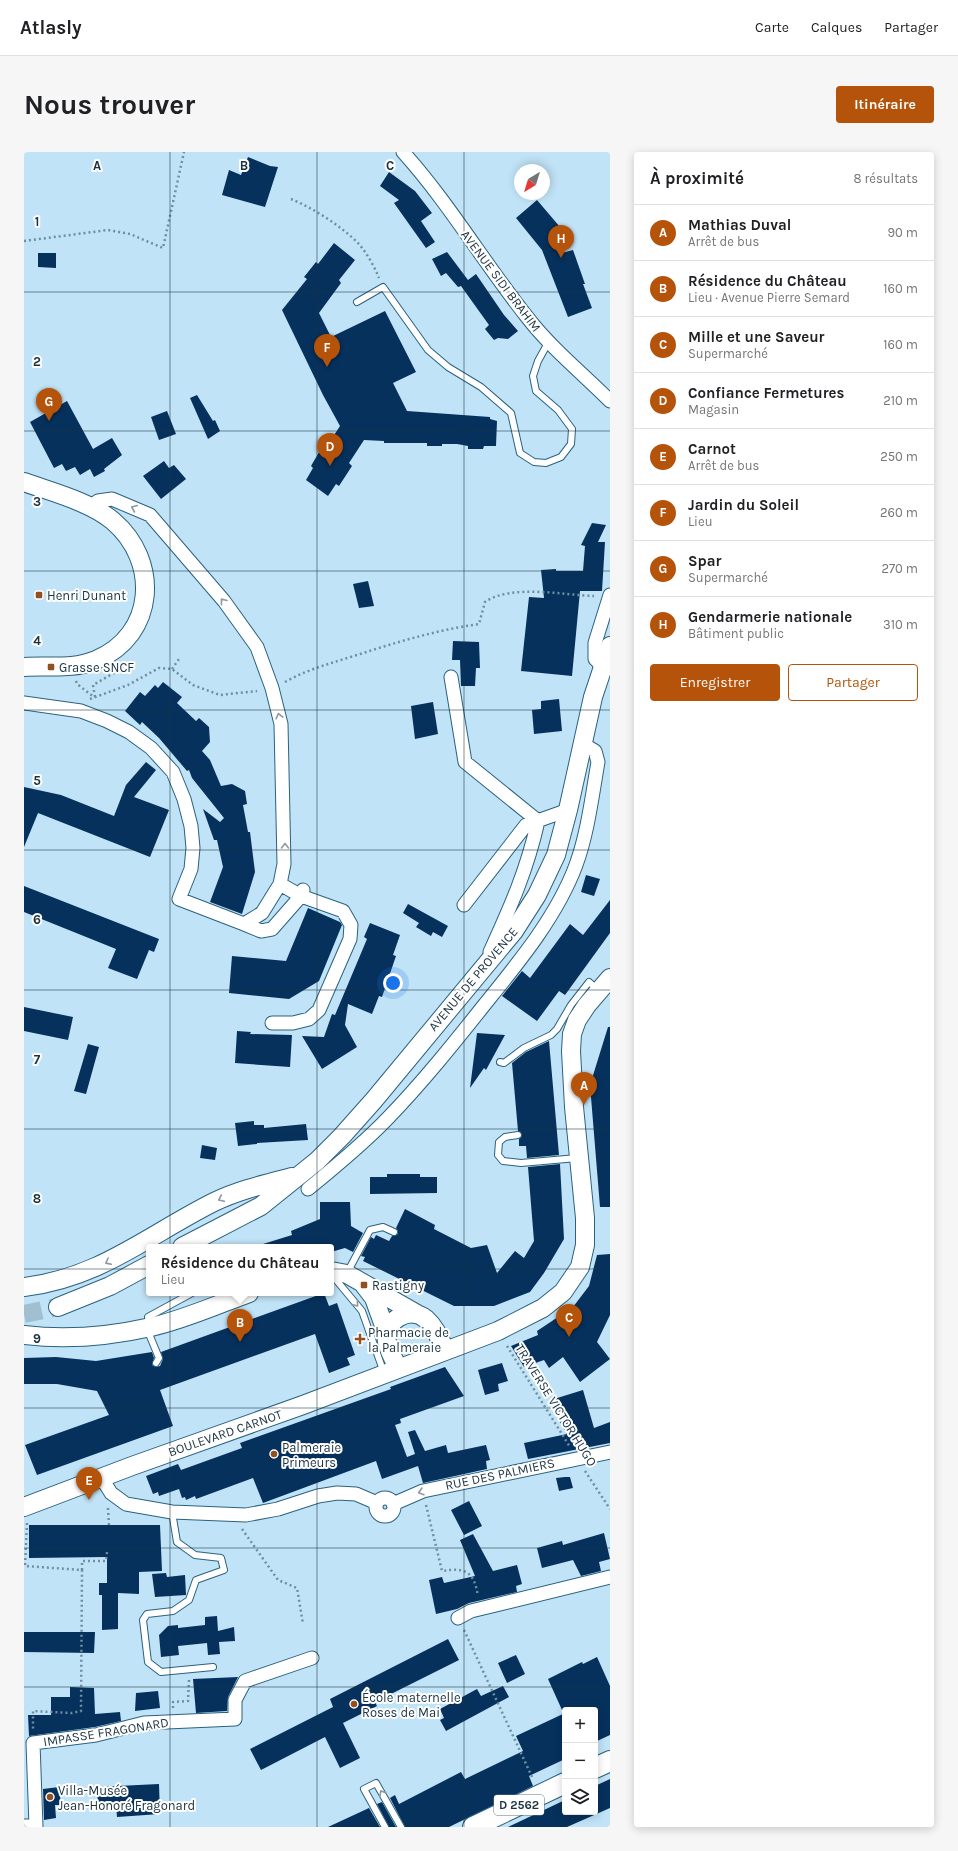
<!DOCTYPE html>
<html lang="fr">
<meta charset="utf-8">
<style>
:root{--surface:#fff;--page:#f6f6f6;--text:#202124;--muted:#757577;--line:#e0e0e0;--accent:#b45309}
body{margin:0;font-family:Karla,sans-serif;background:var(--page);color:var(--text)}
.controls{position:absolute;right:12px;bottom:12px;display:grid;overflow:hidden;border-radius:4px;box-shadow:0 2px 10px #0003}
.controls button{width:36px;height:36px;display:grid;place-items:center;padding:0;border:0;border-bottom:1px solid var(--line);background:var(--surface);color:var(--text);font:20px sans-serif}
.compass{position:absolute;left:490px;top:12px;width:36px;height:36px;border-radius:50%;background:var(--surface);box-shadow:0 2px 10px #0003;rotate:218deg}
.you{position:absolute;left:369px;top:831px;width:14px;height:14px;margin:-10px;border:3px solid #fff;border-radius:50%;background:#1a73e8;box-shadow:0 0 0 6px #1a73e833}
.badge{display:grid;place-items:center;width:26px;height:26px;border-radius:50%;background:var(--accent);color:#fff;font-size:13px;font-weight:700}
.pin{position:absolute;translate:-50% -33px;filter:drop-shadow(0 1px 2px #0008)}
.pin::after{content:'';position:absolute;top:21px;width:14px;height:12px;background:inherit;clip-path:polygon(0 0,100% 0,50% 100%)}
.popup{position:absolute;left:122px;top:1092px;width:188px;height:52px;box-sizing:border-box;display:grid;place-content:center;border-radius:4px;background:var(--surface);filter:drop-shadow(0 1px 3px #0005);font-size:13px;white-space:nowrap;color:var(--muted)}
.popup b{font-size:15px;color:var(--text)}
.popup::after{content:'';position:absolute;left:50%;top:100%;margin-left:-8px;border:8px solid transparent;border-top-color:var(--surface)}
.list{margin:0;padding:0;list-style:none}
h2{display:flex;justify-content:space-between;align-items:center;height:52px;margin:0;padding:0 16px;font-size:17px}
h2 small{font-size:13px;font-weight:400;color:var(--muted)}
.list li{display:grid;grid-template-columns:26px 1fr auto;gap:12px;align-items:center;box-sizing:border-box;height:56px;padding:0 16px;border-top:1px solid var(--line)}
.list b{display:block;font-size:15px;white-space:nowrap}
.list p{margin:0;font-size:13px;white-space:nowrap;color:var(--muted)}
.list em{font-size:13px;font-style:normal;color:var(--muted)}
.actions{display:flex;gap:8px;padding:12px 16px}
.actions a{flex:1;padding:9px 0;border:1px solid var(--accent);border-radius:4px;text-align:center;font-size:14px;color:var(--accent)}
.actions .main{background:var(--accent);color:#fff}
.icon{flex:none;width:22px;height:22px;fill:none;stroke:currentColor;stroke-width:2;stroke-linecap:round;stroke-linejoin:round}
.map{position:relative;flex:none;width:586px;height:1675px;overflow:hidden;border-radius:4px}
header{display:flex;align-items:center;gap:24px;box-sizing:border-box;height:56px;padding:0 20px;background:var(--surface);border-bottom:1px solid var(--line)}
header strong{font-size:19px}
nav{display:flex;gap:22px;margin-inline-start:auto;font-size:14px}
.intro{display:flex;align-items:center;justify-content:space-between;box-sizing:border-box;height:96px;padding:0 24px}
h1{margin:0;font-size:28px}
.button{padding:10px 18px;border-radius:4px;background:var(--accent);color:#fff;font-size:14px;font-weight:700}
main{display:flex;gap:24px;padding:0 24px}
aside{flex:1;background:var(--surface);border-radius:4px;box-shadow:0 2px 10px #0003}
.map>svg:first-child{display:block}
.building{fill:#06315d}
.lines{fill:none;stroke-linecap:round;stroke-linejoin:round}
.secondary-tunnel{stroke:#a0c0d2;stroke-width:18;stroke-dasharray:18 9;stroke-linecap:butt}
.lane-casing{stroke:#2a627f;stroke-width:8}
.street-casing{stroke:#2a627f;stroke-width:15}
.secondary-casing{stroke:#2a627f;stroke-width:20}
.primary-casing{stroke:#2a627f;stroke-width:22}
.path{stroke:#718e9f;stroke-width:2.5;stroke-dasharray:2 3;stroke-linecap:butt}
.lane{stroke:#fff;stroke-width:6}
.street{stroke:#fff;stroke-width:13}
.secondary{stroke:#fff;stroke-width:18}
.primary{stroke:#fff;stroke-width:20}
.oneway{stroke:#8d99a0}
.grid{fill:none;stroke:#1b3340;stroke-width:1;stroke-opacity:0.55}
.poi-dot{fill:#93501f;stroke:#fefefe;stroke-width:1.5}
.labels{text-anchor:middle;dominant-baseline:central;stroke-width:4;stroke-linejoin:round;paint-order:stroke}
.shield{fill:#fefefe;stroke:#5f7079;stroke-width:1}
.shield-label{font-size:12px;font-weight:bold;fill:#1b3340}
.street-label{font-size:13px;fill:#1b3340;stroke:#fefefe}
.poi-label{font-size:13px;fill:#1b3340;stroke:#fefefe;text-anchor:start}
.grid-label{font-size:13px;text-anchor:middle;font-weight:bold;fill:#1b3340;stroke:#fefefe;stroke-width:4;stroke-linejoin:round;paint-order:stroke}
</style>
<header>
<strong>Atlasly</strong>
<nav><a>Carte</a><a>Calques</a><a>Partager</a></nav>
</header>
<div class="intro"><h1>Nous trouver</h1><a class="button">Itinéraire</a></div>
<main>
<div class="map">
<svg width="586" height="1675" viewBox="0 0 586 1675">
<rect width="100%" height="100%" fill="#c1e3f7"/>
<path class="building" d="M 224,5 L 246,14 L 254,15 L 241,55 L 198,43 L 205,18 L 217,23 Z
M 365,20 L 391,39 L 408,61 L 397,69 L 411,90 L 402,96 L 370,51 L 375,48 L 356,34 Z
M 513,48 L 536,75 L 529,81 L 538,101 L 549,98 L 561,132 L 559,132 L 568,156 L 544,165 L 518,98 L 492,66 Z
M 310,91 L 331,108 L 315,128 L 317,131 L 295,161 L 307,185 L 361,159 L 392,220 L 369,231 L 383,259 L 466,265 L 466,267 L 473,269 L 472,294 L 460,294 L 459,297 L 444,297 L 444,294 L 433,292 L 418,292 L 418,294 L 403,294 L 403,291 L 360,291 L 360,289 L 340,288 L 325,311 L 328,314 L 315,334 L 312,332 L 304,344 L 282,328 L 289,316 L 287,314 L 298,295 L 301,297 L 316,274 L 299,243 L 258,158 L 283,127 L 280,125 L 292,110 L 294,112 Z
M 423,100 L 444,128 L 452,122 L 480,163 L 494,179 L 484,187 L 474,186 L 470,188 L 461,177 L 465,173 L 437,134 L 434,135 L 422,121 L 417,124 L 408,107 Z
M 14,101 L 32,101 L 32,116 L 14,115 Z
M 173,243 L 189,269 L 191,268 L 196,279 L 184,287 L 166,246 Z
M 43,249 L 69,297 L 88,286 L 98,303 L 80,317 L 81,319 L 70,325 L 66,317 L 56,323 L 51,315 L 42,319 L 38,312 L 30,316 L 6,270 Z
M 143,259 L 152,282 L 135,288 L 127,265 Z
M 140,309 L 145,316 L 150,313 L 162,327 L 137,347 L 119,324 Z
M 568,371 L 582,373 L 574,390 L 581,390 L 578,439 L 556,439 L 548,524 L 497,519 L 505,445 L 520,446 L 517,418 L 532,417 L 532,419 L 559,419 L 561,394 L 557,393 Z
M 344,429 L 350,454 L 335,456 L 329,432 Z
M 429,489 L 455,490 L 456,516 L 452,516 L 451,534 L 437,534 L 436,508 L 428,508 Z
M 139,530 L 158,545 L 153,551 L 172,569 L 175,566 L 185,575 L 186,590 L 178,599 L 186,608 L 197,634 L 208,632 L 221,639 L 223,652 L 219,653 L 224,680 L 226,680 L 231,720 L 218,762 L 186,750 L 199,715 L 193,688 L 190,688 L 179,657 L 196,670 L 200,666 L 168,626 L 165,618 L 163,619 L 135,586 L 118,570 L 116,573 L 101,559 L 116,540 L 121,544 L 131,533 L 134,536 Z
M 535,547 L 538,579 L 510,582 L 508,558 L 517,557 L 517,549 Z
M 409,550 L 414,582 L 391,587 L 387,554 Z
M 122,610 L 132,618 L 110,645 L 145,658 L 126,705 L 14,661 L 0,695 L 0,635 L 37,643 L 90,664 L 102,633 Z
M 562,723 L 576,727 L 570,744 L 557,740 Z
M 0,734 L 135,787 L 130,800 L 125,798 L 113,827 L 84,816 L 92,797 L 0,760 Z
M 586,748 L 586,781 L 541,843 L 535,839 L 513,869 L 478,844 L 498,819 L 506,826 L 546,772 L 559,783 Z
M 384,752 L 424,774 L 418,785 L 409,780 L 407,784 L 392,775 L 395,771 L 379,761 Z
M 284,756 L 316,770 L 318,773 L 295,829 L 265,847 L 205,841 L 208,804 L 262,809 Z
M 346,771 L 376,783 L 369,803 L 372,804 L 358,845 L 355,844 L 348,862 L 324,852 L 321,873 L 333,895 L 298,917 L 278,884 L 300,885 L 308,862 L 311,863 L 343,787 L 340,785 Z
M 0,855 L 49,865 L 44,888 L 0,879 Z
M 584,875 L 586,875 L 586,1055 L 576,1055 L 566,933 Z
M 213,879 L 227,880 L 226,882 L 268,883 L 266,915 L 211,911 Z
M 453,881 L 481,883 L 462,918 L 460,916 L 446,936 Z
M 525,889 L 535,1003 L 503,1006 L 502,994 L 495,994 L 495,987 L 498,983 L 494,979 L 488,911 L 502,900 Z
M 64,892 L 75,895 L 62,942 L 50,939 Z
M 230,969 L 230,973 L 240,973 L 240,976 L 282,972 L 284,988 L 233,991 L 233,992 L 214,994 L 211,971 Z
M 178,993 L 193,996 L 191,1008 L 176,1006 Z
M 536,1012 L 540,1087 L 520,1121 L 506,1140 L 470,1154 L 430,1154 L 339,1109 L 341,1105 L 337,1104 L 347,1085 L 350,1087 L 352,1083 L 365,1089 L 368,1084 L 374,1082 L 374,1079 L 372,1076 L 381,1057 L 411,1073 L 410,1077 L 447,1096 L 463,1093 L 473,1121 L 491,1099 L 500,1106 L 510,1089 L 504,1015 Z
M 363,1022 L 396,1022 L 396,1025 L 413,1025 L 413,1041 L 346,1042 L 346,1025 L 363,1025 Z
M 296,1050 L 326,1050 L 327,1074 L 339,1081 L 329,1100 L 321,1096 L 307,1100 L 307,1095 L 239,1095 L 239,1092 L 268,1083 L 267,1079 L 296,1067 Z
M 586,1102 L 586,1163 L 573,1190 L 586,1207 L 556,1230 L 539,1205 L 525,1216 L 520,1208 L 500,1215 L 487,1194 L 514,1183 L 513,1179 L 549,1155 L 565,1134 L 573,1103 Z
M 300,1141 L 305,1154 L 313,1151 L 331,1203 L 323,1206 L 326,1213 L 305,1221 L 291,1182 L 136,1238 L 149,1274 L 13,1323 L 1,1293 L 85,1263 L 73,1239 L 33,1232 L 0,1232 L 0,1206 L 32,1205 L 72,1209 L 128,1200 L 130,1206 L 128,1213 L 132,1215 L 136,1214 L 139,1207 L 137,1200 Z
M 478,1211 L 484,1229 L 474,1232 L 475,1239 L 461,1243 L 454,1218 Z
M 421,1215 L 440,1244 L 376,1267 L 377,1271 L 371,1273 L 383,1305 L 391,1302 L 384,1280 L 391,1278 L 401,1299 L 422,1293 L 424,1301 L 462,1293 L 466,1308 L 462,1309 L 463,1317 L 399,1331 L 394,1314 L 358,1327 L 352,1309 L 239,1351 L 229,1326 L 172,1347 L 171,1344 L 162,1348 L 161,1345 L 158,1346 L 155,1337 L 135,1344 L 134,1340 L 129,1342 L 122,1324 L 154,1312 L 157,1318 L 218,1296 L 216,1291 L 367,1237 L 366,1235 Z
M 559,1238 L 570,1276 L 586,1270 L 586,1291 L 504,1307 L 500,1291 L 543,1282 L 536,1270 L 538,1269 L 530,1247 Z
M 541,1325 L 546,1325 L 549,1336 L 535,1339 L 532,1326 Z
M 445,1349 L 458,1374 L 440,1383 L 427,1358 Z
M 5,1373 L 136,1373 L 138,1419 L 115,1420 L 115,1442 L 94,1441 L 94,1477 L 78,1478 L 78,1443 L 75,1443 L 75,1431 L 83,1431 L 83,1405 L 5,1406 Z
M 580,1381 L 586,1407 L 575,1410 L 577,1419 L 557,1424 L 549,1408 L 518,1416 L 513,1396 L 538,1389 L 539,1393 Z
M 449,1382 L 469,1419 L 493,1413 L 498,1432 L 492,1434 L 493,1440 L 445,1451 L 433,1457 L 412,1462 L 405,1428 L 418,1425 L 420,1431 L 451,1424 L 436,1388 Z
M 142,1421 L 143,1425 L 161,1423 L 162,1443 L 131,1445 L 128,1422 Z
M 193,1464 L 194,1479 L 210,1475 L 211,1489 L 195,1490 L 196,1502 L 184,1503 L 183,1491 L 154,1494 L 155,1503 L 137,1505 L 135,1483 L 144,1474 L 154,1473 L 154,1476 L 181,1473 L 181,1465 Z
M 0,1480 L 71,1480 L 70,1501 L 0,1500 Z
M 424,1487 L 435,1508 L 351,1550 L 353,1554 L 319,1571 L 336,1606 L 316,1616 L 301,1585 L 237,1618 L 226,1597 L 309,1555 L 306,1547 Z
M 492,1503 L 501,1522 L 483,1531 L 474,1511 Z
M 573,1505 L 586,1534 L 586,1583 L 571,1590 L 571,1558 L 538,1558 L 524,1527 L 558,1510 L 559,1512 Z
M 214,1525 L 204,1545 L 203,1559 L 172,1561 L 169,1527 Z
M 479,1534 L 485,1545 L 422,1579 L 416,1568 L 420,1566 L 416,1557 L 453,1537 L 457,1544 Z
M 46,1535 L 70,1536 L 71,1562 L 96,1560 L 97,1569 L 71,1575 L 5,1584 L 4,1563 L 27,1563 L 27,1545 L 46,1545 Z
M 134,1539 L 136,1556 L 111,1559 L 112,1541 Z
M 541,1561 L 541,1607 L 505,1624 L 509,1634 L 425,1675 L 381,1675 L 366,1646 L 371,1643 L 375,1652 L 437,1620 L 441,1627 L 499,1599 L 492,1584 Z
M 586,1627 L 586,1656 L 543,1675 L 484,1675 L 541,1648 L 541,1660 L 571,1660 L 571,1634 Z
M 135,1632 L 136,1662 L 93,1665 L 92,1652 L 74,1653 L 73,1635 Z
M 35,1635 L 37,1653 L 31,1653 L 32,1666 L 20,1668 L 19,1637 Z
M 358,1650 L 372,1675 L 365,1675 L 353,1652 Z
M 345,1656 L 356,1675 L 304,1675 Z"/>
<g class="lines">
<path class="secondary-tunnel" d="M 0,1162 L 34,1155"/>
<g class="lane-casing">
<path id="lane" d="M 333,150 L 359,135 L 404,198 L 424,215 L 457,235 L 487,261 L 496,301 L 510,310 L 522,311 L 537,305 L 547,292 L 548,277 L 534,258 L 512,239 L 509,224 L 514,209 L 524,191
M 476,910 L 480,911 L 500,896 L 527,883 L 533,877 L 547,853 L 565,830 L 574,838
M 494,983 L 481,985 L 475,990 L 474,1003 L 479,1009 L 497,1011 L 553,1006
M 323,1121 L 346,1078 L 359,1075 L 370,1080
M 308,1123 L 338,1159 L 360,1221
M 125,1174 L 124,1165 L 168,1141
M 123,1177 L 135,1206 L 132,1211
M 148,1360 L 153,1390 L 171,1403 L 197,1406 L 200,1418 L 172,1428 L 165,1448 L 149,1459 L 123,1462 L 119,1468 L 124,1510 L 137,1520 L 189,1515
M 361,1675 L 340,1637 L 352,1631 L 377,1675"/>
</g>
<g class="street-casing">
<path id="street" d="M 379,0 C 425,51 460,111 503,165 C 527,196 558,221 586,249
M 579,515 L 571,507 L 571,491 L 586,443
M 427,525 L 441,610 L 514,669
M 0,551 L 57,559 L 83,569 L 105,580 L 127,596 L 149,620 L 160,647 L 167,674 L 169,696 L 167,717 L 155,747 L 220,772 L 238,761 L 256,732 L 260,712 L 257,572 L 248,536 L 233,495 L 200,449 L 126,363 L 88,347 L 74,349 L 65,356
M 440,753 L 502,673 L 544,658
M 220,772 L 237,779 L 248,777 L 277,744 L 279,738
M 466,800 C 487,754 503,718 514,669
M 248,871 L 269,871 L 285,867 L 295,858 L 326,787 L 327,773 L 319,759 L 277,744 L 256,732
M 284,1037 C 311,1015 339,992 363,967 C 398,931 430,891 461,852 C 495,810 533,764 552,713 C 564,680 568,644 574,610 L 571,599 L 559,592
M 77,1325 L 87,1341 L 102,1352 L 148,1360 L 222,1363 L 254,1357 L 294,1344 L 313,1341 L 332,1342 L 353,1351
M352 1355a9 9 0 1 1 18 0a9 9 0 1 1-18 0Z
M 369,1352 L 399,1339 L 586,1300
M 434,1466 L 447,1459 L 586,1425
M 0,1674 L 12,1674 L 9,1591 L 72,1583 L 120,1571 L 211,1567 L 211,1548 L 221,1529 L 288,1506"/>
</g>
<g class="secondary-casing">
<path id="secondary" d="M 0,330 C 27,340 67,350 89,369 C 136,409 132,483 72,508 C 48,518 25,513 0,515
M 158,1095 L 237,1054 L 293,1009 L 318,984 L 350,948 L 490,779 L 513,743 L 532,703 L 544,658 L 569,545 L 586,494
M 307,1119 L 323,1122 L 393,1162
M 340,1133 L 350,1146 L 363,1182
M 0,1135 C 76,1126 124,1083 190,1050 C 215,1038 241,1032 268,1025
M 34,1155 L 86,1134 L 125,1113
M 0,1183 C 41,1188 87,1184 127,1175 C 159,1168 195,1152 225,1141
M 374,1216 C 370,1208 365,1199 363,1190 C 359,1169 385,1153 402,1167 C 411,1175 417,1188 421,1199
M 0,1355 L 108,1314 L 279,1253 L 474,1179 L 519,1156 L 539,1140 L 556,1115 L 561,1093 L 561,1066 L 550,955 L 547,899 L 548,882 L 553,868 L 563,853 L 586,826"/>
</g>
<g class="primary-casing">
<path id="primary" d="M 571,1616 L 586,1609
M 449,1675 L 541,1631"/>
</g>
<path class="path" d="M 267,47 C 289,56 317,74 334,91 C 343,101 350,114 355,126
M 0,89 L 84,78 L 106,82 L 139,96 L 160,0
M 148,517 L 155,507
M 52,529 L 53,532 L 70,545
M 261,530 C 284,517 308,511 333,503 C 373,490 413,478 455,472 L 461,450 C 487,432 539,443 570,444
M 71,545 L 69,533 L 95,518 L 93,514
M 66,547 L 104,533 L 135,516 L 148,517 L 169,533 L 196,543 L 233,539
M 483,1194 L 546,1295
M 561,1319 L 586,1357
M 402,1353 L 418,1419 C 442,1415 450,1420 454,1444
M 84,1356 L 85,1374
M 3,1371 L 1,1414 L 58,1418 L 57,1559 L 48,1561 L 9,1559 L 9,1578
M 218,1377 L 254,1428 L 273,1436 L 279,1472
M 58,1418 L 58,1409 L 82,1409 L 83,1400
M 440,1478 L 509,1627
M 149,1556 L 149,1550 L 164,1549 L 165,1528"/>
<use href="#lane" class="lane"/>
<use href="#street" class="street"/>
<use href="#secondary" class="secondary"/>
<use href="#primary" class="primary"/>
</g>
<defs><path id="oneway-chevron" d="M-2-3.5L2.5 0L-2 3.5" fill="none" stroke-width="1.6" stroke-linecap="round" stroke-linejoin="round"/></defs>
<g class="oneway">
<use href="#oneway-chevron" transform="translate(110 356) rotate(-157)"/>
<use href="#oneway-chevron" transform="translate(199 449) rotate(-128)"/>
<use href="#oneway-chevron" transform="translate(255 564) rotate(-104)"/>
<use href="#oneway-chevron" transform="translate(261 694) rotate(-90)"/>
<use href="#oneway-chevron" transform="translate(197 1047) rotate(155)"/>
<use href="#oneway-chevron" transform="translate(84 1110) rotate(153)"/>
<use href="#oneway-chevron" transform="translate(332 1152) rotate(51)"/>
<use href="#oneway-chevron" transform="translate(397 1340) rotate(163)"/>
<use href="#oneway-chevron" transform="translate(358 1641) rotate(-119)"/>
</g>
<path class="grid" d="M 146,0 L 146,1675M 293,0 L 293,1675M 440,0 L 440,1675M 0,140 L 586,140M 0,279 L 586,279M 0,419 L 586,419M 0,558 L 586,558M 0,698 L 586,698M 0,838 L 586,838M 0,977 L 586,977M 0,1117 L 586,1117M 0,1256 L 586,1256M 0,1396 L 586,1396M 0,1535 L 586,1535"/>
<g class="poi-dot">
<rect x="11" y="439" width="8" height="8" rx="2"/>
<rect x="23" y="511" width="8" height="8" rx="2"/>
<rect x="336" y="1129" width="8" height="8" rx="2"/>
<path d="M334 1181h4v4h4v4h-4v4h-4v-4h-4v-4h4z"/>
<circle cx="250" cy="1302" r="4"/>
<circle cx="330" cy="1552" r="4"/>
<circle cx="26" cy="1645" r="4"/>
</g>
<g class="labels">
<rect class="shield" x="470" y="1643" width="50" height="20" rx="3"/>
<g class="shield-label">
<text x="495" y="1653">D 2562</text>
</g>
<g class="street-label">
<text transform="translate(477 129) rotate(53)">AVENUE SIDI BRAHIM</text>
<text transform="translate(449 827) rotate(-50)">AVENUE DE PROVENCE</text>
<text transform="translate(532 1253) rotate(58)">TRAVERSE VICTOR HUGO</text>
<text transform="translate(201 1281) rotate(-19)">BOULEVARD CARNOT</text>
<text transform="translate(476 1322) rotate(-12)">RUE DES PALMIERS</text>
<text transform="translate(82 1580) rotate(-9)">IMPASSE FRAGONARD</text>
</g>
<g class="poi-label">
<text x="23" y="443">Henri Dunant</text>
<text x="35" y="515">Grasse SNCF</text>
<text x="348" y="1133">Rastigny</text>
<text x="344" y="1180">Pharmacie de<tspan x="344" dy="15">la Palmeraie</tspan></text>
<text x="258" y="1295">Palmeraie<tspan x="258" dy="15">Primeurs</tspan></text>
<text x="338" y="1545">École maternelle<tspan x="338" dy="15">Roses de Mai</tspan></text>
<text x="34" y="1638">Villa-Musée<tspan x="34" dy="15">Jean-Honoré Fragonard</tspan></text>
</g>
</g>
<g class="grid-label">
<text x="73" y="18">A</text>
<text x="220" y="18">B</text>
<text x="366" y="18">C</text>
<text x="13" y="74">1</text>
<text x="13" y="214">2</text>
<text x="13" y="354">3</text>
<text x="13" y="493">4</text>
<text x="13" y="633">5</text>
<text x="13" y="772">6</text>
<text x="13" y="912">7</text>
<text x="13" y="1051">8</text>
<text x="13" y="1191">9</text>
</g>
</svg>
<div class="controls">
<button>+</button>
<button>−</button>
<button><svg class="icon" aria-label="layers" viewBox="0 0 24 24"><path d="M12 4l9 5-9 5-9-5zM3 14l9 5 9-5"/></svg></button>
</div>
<svg class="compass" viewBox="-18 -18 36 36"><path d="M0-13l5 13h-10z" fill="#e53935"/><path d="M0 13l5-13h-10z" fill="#757577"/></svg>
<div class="you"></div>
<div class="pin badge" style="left:560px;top:953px">A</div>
<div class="pin badge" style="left:216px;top:1190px">B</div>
<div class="popup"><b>Résidence du Château</b>Lieu</div>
<div class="pin badge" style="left:545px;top:1185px">C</div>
<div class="pin badge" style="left:306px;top:314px">D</div>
<div class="pin badge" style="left:65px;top:1348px">E</div>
<div class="pin badge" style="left:303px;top:215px">F</div>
<div class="pin badge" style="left:25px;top:269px">G</div>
<div class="pin badge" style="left:537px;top:106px">H</div>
</div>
<aside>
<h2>À proximité<small>8 résultats</small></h2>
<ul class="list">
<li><span class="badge">A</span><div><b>Mathias Duval</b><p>Arrêt de bus</p></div><em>90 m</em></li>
<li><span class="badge">B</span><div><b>Résidence du Château</b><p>Lieu · Avenue Pierre Semard</p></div><em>160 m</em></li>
<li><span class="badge">C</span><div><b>Mille et une Saveur</b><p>Supermarché</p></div><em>160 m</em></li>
<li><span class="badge">D</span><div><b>Confiance Fermetures</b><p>Magasin</p></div><em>210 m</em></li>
<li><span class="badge">E</span><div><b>Carnot</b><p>Arrêt de bus</p></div><em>250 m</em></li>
<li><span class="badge">F</span><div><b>Jardin du Soleil</b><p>Lieu</p></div><em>260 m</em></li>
<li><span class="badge">G</span><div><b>Spar</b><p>Supermarché</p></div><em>270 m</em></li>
<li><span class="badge">H</span><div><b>Gendarmerie nationale</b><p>Bâtiment public</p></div><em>310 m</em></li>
</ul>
<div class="actions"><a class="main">Enregistrer</a><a>Partager</a></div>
</aside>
</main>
